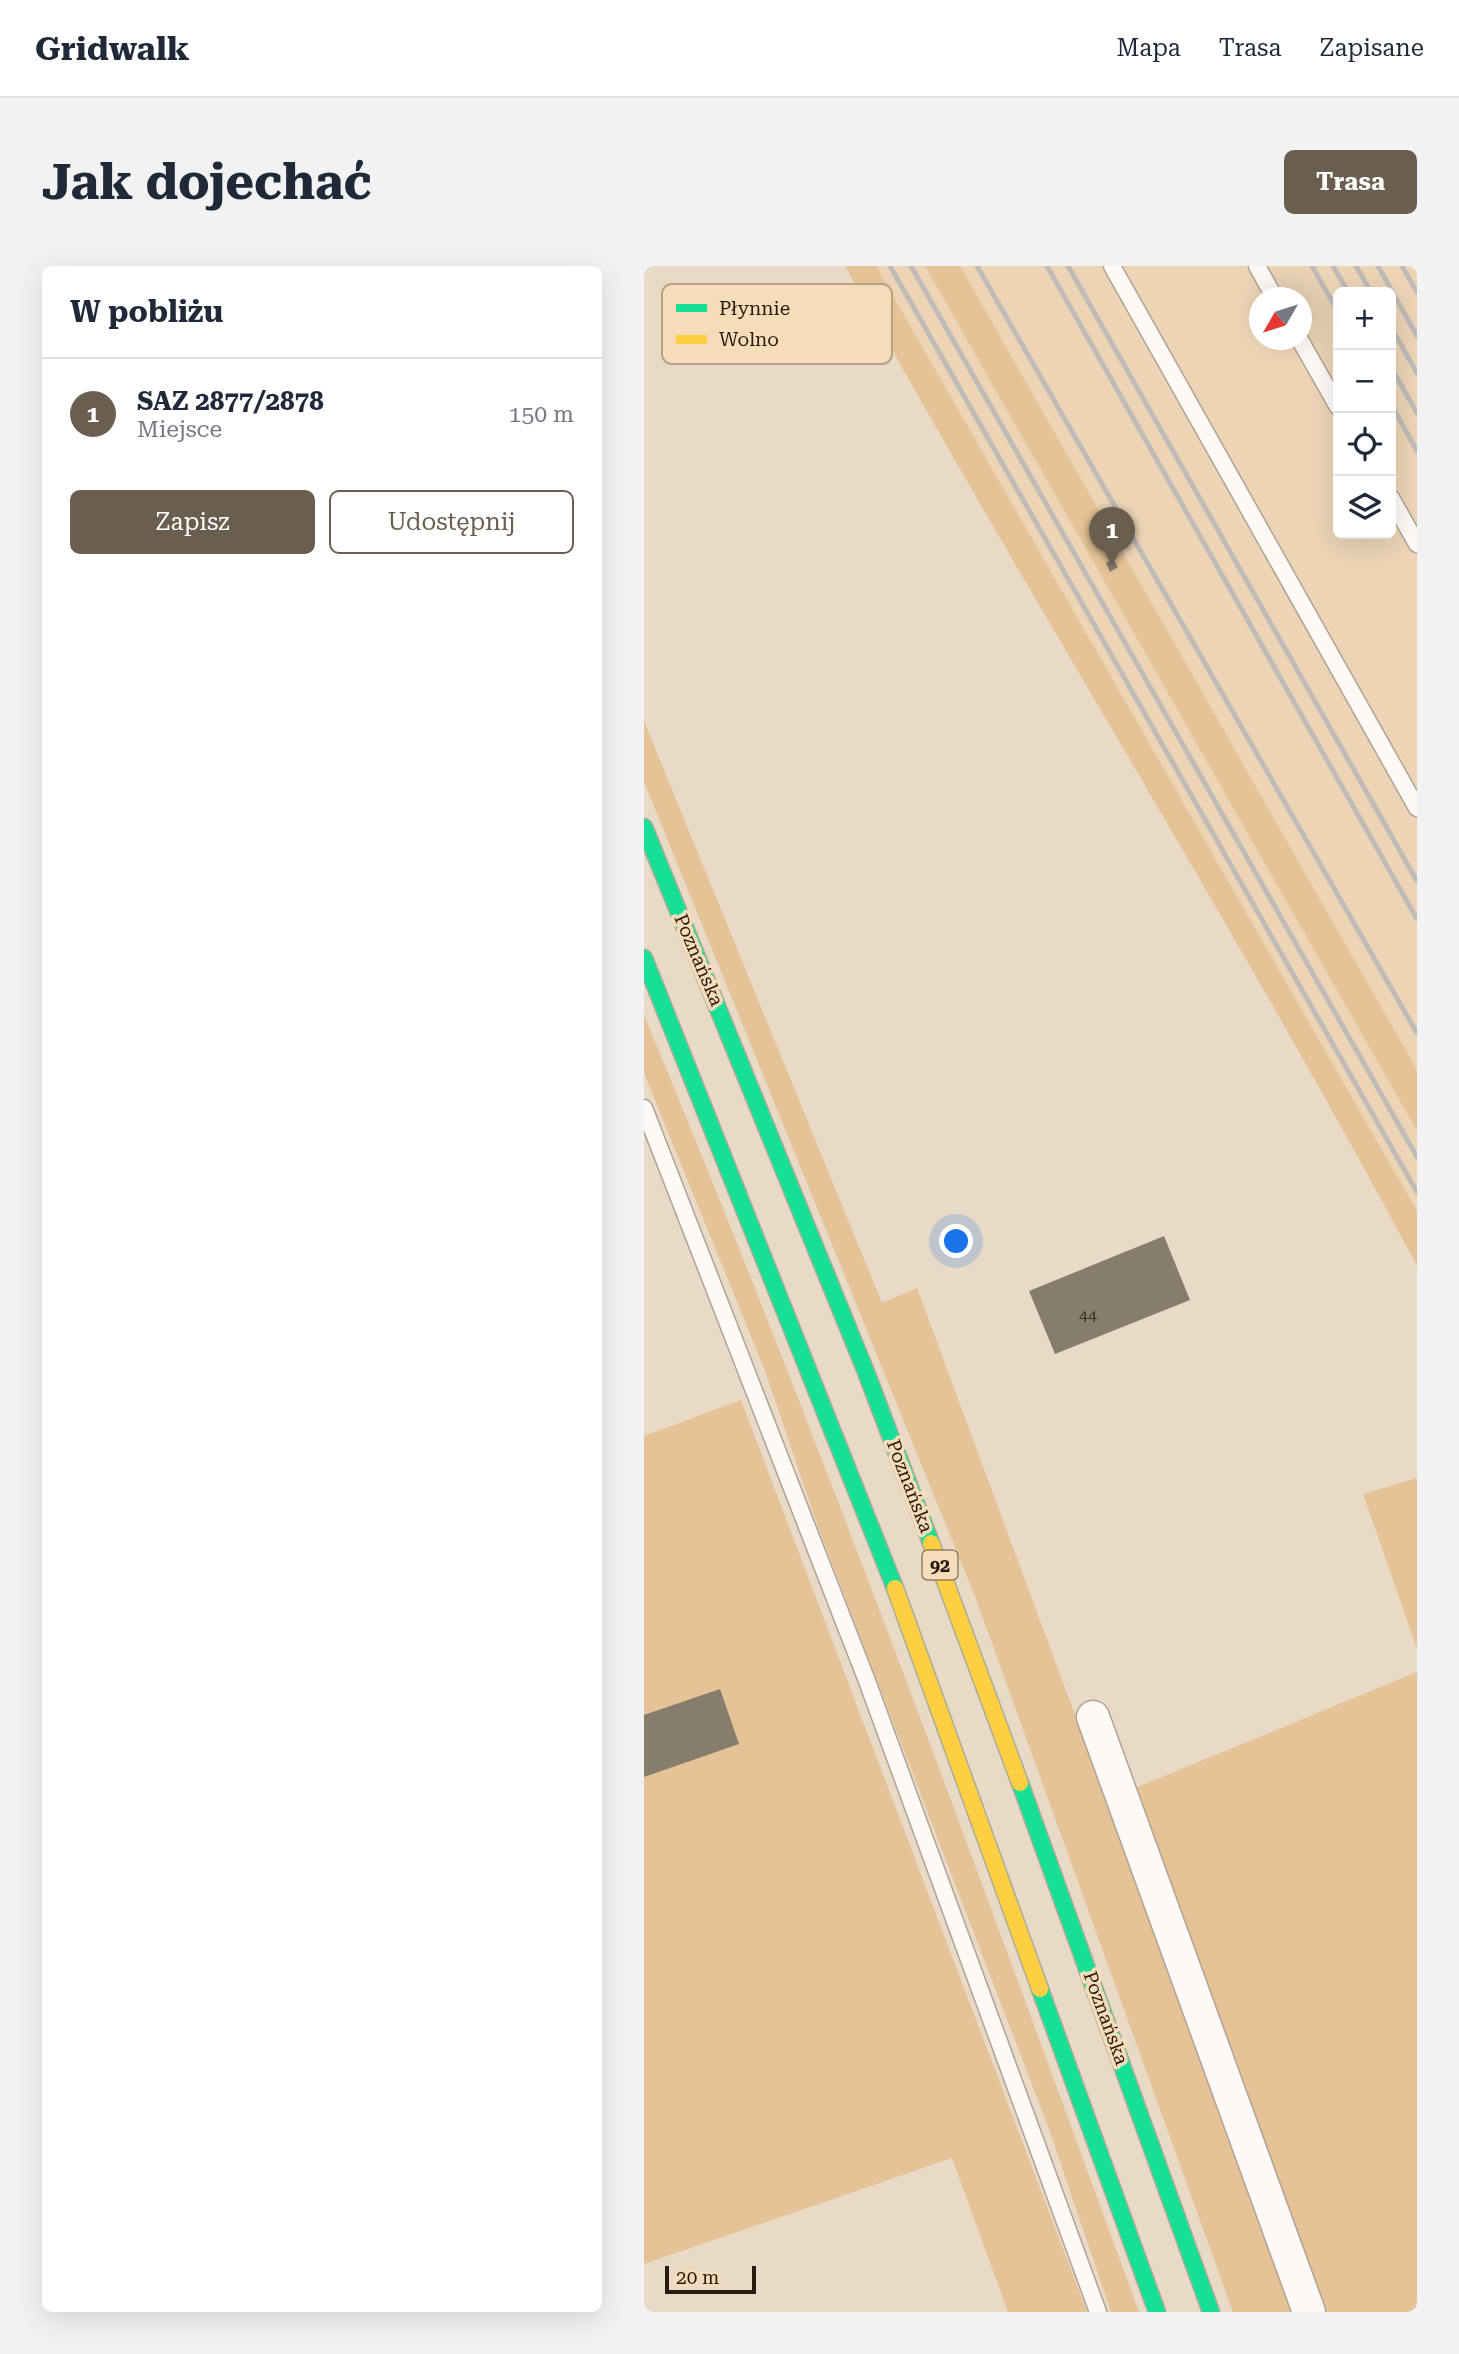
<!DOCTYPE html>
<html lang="pl">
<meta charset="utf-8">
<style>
:root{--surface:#fff;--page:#f2f2f3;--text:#1f2937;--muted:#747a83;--line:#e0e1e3;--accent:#6a5e4f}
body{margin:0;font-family:"Roboto Serif",serif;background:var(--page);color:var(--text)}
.controls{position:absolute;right:21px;top:21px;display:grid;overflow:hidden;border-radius:10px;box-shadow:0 7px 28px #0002}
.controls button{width:63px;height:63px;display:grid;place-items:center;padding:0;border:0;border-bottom:2px solid var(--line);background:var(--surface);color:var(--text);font:35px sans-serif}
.compass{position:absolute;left:605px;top:21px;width:63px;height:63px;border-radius:50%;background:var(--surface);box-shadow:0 7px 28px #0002;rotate:231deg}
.scale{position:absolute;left:21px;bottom:18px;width:91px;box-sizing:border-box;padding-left:7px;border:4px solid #251b0e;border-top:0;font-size:19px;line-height:24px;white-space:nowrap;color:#251b0e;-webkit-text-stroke:5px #f7dcb9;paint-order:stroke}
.you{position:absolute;left:313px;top:976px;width:24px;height:24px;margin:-18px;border:5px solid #fff;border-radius:50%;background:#1a73e8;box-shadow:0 0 0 10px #1a73e833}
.badge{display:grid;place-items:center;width:46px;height:46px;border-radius:50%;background:var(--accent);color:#fff;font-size:23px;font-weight:700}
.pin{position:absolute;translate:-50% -58px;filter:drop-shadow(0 2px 4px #0008)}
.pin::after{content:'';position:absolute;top:37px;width:24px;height:21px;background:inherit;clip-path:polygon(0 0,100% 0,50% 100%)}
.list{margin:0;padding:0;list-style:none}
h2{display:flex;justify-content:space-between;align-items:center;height:91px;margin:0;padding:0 28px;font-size:30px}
h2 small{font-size:23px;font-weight:400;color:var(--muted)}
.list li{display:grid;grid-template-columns:46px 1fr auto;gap:21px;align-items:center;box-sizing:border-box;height:112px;padding:0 28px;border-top:2px solid var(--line)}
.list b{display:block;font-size:26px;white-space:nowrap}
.list p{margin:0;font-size:23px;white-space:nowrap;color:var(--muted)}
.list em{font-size:23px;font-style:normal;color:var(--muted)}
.actions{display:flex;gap:14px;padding:21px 28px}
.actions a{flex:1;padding:16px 0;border:2px solid var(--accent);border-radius:10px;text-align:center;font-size:24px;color:var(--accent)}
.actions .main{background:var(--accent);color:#fff}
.icon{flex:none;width:38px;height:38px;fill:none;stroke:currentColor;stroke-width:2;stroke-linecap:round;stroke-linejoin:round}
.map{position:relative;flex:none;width:773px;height:2046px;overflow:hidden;border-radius:10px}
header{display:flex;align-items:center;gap:42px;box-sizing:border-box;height:98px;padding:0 35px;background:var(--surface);border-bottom:2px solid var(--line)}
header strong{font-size:33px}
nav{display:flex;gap:38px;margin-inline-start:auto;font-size:24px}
.intro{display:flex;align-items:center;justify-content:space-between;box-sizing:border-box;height:168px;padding:0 42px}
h1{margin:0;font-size:49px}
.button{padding:18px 32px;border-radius:10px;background:var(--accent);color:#fff;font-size:24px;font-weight:700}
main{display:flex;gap:42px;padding:0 42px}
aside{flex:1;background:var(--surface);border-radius:10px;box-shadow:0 7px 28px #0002}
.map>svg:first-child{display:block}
.built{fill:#ecd4b5;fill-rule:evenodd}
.green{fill:#e5c396}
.building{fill:#867d6d}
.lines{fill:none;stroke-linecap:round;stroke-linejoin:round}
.lane-casing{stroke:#afa394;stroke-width:19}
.street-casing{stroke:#afa394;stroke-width:35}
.fast-casing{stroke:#abad94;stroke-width:19}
.slow-casing{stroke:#abad94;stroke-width:19}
.lane{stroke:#fcf9f7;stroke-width:16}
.street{stroke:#fcf9f7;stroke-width:32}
.fast{stroke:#16e098;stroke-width:16}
.slow{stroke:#ffcf43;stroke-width:16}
.rail{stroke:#bfbbb6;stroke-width:5}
.labels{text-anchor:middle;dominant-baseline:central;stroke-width:7;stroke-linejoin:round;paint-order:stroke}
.number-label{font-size:16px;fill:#3d3426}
.shield{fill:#f7dcb9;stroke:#645541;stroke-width:2}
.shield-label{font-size:18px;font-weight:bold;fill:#251b0e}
.street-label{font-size:19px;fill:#251b0e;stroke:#f7dcb9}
.key{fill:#f7dcb9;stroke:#b8a286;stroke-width:2}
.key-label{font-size:19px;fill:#251b0e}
</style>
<header>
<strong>Gridwalk</strong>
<nav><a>Mapa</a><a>Trasa</a><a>Zapisane</a></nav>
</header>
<div class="intro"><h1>Jak dojechać</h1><a class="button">Trasa</a></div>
<main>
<aside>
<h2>W pobliżu<small></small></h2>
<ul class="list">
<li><span class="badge">1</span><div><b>SAZ 2877/2878</b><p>Miejsce</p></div><em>150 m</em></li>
</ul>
<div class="actions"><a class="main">Zapisz</a><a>Udostępnij</a></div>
</aside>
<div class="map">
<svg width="773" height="2046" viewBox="0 0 773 2046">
<rect width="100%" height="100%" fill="#e9dac7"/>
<path class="built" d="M 232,0 L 281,0 L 773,865 L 773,945 Z
M 316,0 L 773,0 L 773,804 ZM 694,26 L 747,26 L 747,268 L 694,268 ZM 615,32 L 657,32 L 657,74 L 615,74 Z"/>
<path class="green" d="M 201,0 L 232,0 L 773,945 L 773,1000 C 592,661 387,336 201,0 Z
M 281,0 L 316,0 L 773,804 L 773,865 Z
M 0,455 L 238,1037 L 273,1022 L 652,2046 L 589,2046 L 332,1333 L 0,516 Z
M 0,749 C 178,1176 336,1611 495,2046 L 467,2046 L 405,1863 L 173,1258 L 121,1105 L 0,807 Z
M 97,1134 L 443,2046 L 364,2046 L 308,1892 L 0,1998 L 0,1170 Z
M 773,1212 L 773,1383 L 719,1228 Z
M 773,1406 L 773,2046 L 680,2046 L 491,1522 Z"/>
<path class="building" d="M 469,293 L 474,301 L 466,306 L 462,297 Z
M 520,970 L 546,1034 L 411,1088 L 385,1025 Z
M 76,1423 L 95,1478 L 0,1511 L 0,1449 Z"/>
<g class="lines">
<g class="lane-casing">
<path id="lane" d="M 468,0 L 773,542
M 613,0 L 631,32
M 656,74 L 694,141
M 747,232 L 773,278
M 0,842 L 223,1415 L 454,2046"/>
</g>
<g class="street-casing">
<path id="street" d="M 449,1451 L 665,2046"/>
</g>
<g class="fast-casing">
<path id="fast" d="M 0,561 L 222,1106 L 287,1277
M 0,692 L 251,1322
M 376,1517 L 567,2046
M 396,1723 L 513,2046"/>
</g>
<g class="slow-casing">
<path id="slow" d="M 287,1277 L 376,1517
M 251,1322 L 396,1723"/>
</g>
<use href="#lane" class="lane"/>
<use href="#street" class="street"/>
<use href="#fast" class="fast"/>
<use href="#slow" class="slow"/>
<path class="rail" d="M 246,0 L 773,926
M 267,0 L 773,891
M 333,0 L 773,767
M 403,0 L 773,653
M 424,0 L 773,615
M 668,0 L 694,46
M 689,0 L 704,26
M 712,0 L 727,26
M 734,0 L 773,70
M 758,0 L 773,26
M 747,61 L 773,107
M 747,101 L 773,147
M 747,138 L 773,185"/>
</g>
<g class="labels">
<g class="number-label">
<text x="444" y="1049">44</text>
</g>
<rect class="shield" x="278.5" y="1284.5" width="35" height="29" rx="5"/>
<g class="shield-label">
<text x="296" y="1299">92</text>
</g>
<g class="street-label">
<text transform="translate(55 694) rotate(67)">Poznańska</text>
<text transform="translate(266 1220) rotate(69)">Poznańska</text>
<text transform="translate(462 1752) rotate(70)">Poznańska</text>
</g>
</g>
<rect x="18" y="18" width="230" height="80" rx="10" class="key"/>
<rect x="32" y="38" width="31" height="8" fill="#16e098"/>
<rect x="32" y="69" width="31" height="9" fill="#ffcf43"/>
<g class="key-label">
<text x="75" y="49">Płynnie</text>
<text x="75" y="80">Wolno</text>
</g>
</svg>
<div class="controls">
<button>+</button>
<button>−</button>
<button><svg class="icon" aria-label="locate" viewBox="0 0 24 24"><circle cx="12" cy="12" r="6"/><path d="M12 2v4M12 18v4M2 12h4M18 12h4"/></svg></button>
<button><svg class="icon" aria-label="layers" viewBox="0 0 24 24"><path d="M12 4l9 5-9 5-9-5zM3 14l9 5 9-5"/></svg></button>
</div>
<svg class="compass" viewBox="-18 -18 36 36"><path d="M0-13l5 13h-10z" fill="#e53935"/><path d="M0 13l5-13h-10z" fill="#747a83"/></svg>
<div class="scale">20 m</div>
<div class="you"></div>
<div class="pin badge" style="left:468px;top:299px">1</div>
</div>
</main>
